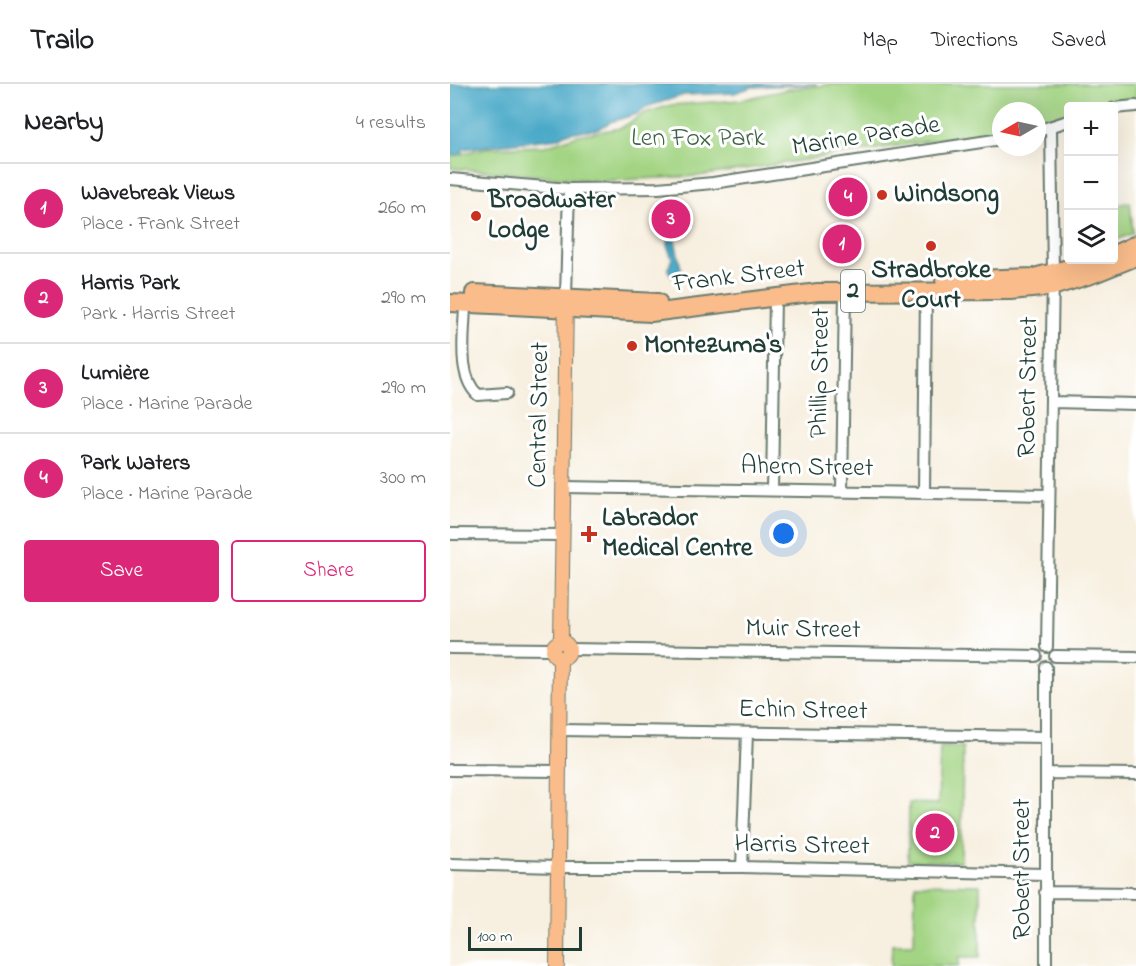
<!DOCTYPE html>
<meta charset="utf-8">
<style>
:root{--surface:#fff;--page:#f6f6f6;--text:#202124;--muted:#757577;--line:#e0e0e0;--accent:#db2777}
body{margin:0;font-family:"Indie Flower",sans-serif;background:var(--page);color:var(--text)}
.controls{position:absolute;right:18px;top:18px;display:grid;overflow:hidden;border-radius:6px;box-shadow:0 6px 24px #0002}
.controls button{width:54px;height:54px;display:grid;place-items:center;padding:0;border:0;border-bottom:2px solid var(--line);background:var(--surface);color:var(--text);font:30px sans-serif}
.compass{position:absolute;left:542px;top:18px;width:54px;height:54px;border-radius:50%;background:var(--surface);box-shadow:0 6px 24px #0002;rotate:261deg}
.scale{position:absolute;left:18px;bottom:15px;width:114px;box-sizing:border-box;padding-left:6px;border:3px solid #1f3d34;border-top:0;font-size:16px;line-height:21px;white-space:nowrap;color:#1f3d34;-webkit-text-stroke:4px #fff;paint-order:stroke}
.you{position:absolute;left:334px;top:450px;width:21px;height:21px;margin:-15px;border:4px solid #fff;border-radius:50%;background:#1a73e8;box-shadow:0 0 0 9px #1a73e833}
.badge{display:grid;place-items:center;width:39px;height:39px;border-radius:50%;background:var(--accent);color:#fff;font-size:20px;font-weight:700}
.pin{position:absolute;translate:-50% -50%;border:3px solid #fff;box-shadow:0 2px 6px #0006}
.list{margin:0;padding:0;list-style:none}
h2{display:flex;justify-content:space-between;align-items:center;height:78px;margin:0;padding:0 24px;font-size:26px}
h2 small{font-size:20px;font-weight:400;color:var(--muted)}
.list li{display:grid;grid-template-columns:39px 1fr auto;gap:18px;align-items:center;box-sizing:border-box;height:90px;padding:0 24px;border-top:2px solid var(--line)}
.list b{display:block;font-size:22px;white-space:nowrap}
.list p{margin:0;font-size:20px;white-space:nowrap;color:var(--muted)}
.list em{font-size:20px;font-style:normal;color:var(--muted)}
.actions{display:flex;gap:12px;padding:18px 24px}
.actions a{flex:1;padding:14px 0;border:2px solid var(--accent);border-radius:6px;text-align:center;font-size:21px;color:var(--accent)}
.actions .main{background:var(--accent);color:#fff}
.icon{flex:none;width:33px;height:33px;fill:none;stroke:currentColor;stroke-width:2;stroke-linecap:round;stroke-linejoin:round}
.map{position:relative;flex:none;width:686px;height:882px;overflow:hidden}
header{display:flex;align-items:center;gap:36px;box-sizing:border-box;height:84px;padding:0 30px;background:var(--surface);border-bottom:2px solid var(--line)}
header strong{font-size:28px}
nav{display:flex;gap:33px;margin-inline-start:auto;font-size:21px}
main{display:flex}
aside{flex:1;background:var(--surface)}
.map>svg:first-child{display:block}
.green{fill:#a3d483;stroke:#61885c;stroke-width:1.5}
.water{fill:#47a8c7;stroke:#33727e;stroke-width:1.5}
.lines{fill:none;stroke-linecap:round;stroke-linejoin:round}
.minor-casing{stroke:#6b7b70;stroke-width:14}
.major-casing{stroke:#6b7b70;stroke-width:16}
.highway-casing{stroke:#6b7b70;stroke-width:20}
.minor{stroke:#fff;stroke-width:10}
.major{stroke:#f9bc8a;stroke-width:14}
.highway{stroke:#f9bc8a;stroke-width:16}
.poi-dot{fill:#c8321e;stroke:#fff;stroke-width:2}
.labels{text-anchor:middle;dominant-baseline:central;stroke-width:6;stroke-linejoin:round;paint-order:stroke}
.shield{fill:#fff;stroke:#627771;stroke-width:1.5}
.shield-label{font-size:24px;font-weight:bold;fill:#1f3d34}
.street-label{font-size:26px;fill:#1f3d34;stroke:#fff}
.park-label{font-size:26px;fill:#406348;stroke:#fff}
.poi-label{font-size:26px;font-weight:bold;fill:#1f3d34;stroke:#fff;text-anchor:start}
</style>
<header>
<strong>Trailo</strong>
<nav><a>Map</a><a>Directions</a><a>Saved</a></nav>
</header>
<main>
<aside>
<h2>Nearby<small>4 results</small></h2>
<ul class="list">
<li><span class="badge">1</span><div><b>Wavebreak Views</b><p>Place · Frank Street</p></div><em>260 m</em></li>
<li><span class="badge">2</span><div><b>Harris Park</b><p>Park · Harris Street</p></div><em>290 m</em></li>
<li><span class="badge">3</span><div><b>Lumière</b><p>Place · Marine Parade</p></div><em>290 m</em></li>
<li><span class="badge">4</span><div><b>Park Waters</b><p>Place · Marine Parade</p></div><em>300 m</em></li>
</ul>
<div class="actions"><a class="main">Save</a><a>Share</a></div>
</aside>
<div class="map">
<svg width="686" height="882" viewBox="0 0 686 882">
<rect width="100%" height="100%" fill="#fff"/>
<filter id="ink" filterUnits="userSpaceOnUse"><feTurbulence type="fractalNoise" baseFrequency=".0167" numOctaves="2"/><feDisplacementMap in="SourceGraphic" scale="12" xChannelSelector="R" yChannelSelector="G"/><feConvolveMatrix kernelMatrix="1 2 1 2 8 2 1 2 1" color-interpolation-filters="sRGB"/></filter>
<filter id="wash" filterUnits="userSpaceOnUse"><feTurbulence type="fractalNoise" baseFrequency=".008" numOctaves="4" result="noise"/><feDisplacementMap in="SourceGraphic" scale="24" xChannelSelector="R" yChannelSelector="G"/><feGaussianBlur stdDeviation="1.35" result="paint"/><feColorMatrix in="noise" values="0 0 0 0 0 0 0 0 0 0 0 0 0 0 0 0 0 1.4 0 .05"/><feComposite in="paint" operator="in"/></filter>
<g filter="url(#wash)">
<rect width="100%" height="100%" fill="#f7efdf"/>
<path class="green" d="M 385,0 L 686,0 L 686,14 C 663,16 641,22 618,22 L 618,29 L 587,37 L 587,27 L 551,27 L 551,46 L 249,92 L 149,97 L 0,84 L 0,72 L 36,64 L 95,62 L 129,51 L 171,44 L 195,29 L 221,21 L 291,16 L 339,5 Z
M 680,118 L 683,149 L 664,157 L 664,122 Z
M 490,663 L 513,663 L 511,778 L 458,777 L 459,719 L 488,720 Z
M 465,800 L 530,801 L 530,873 L 509,873 L 509,882 L 441,882 L 442,860 L 464,860 Z"/>
<path class="water" d="M 0,0 L 367,0 L 302,3 L 284,9 L 234,11 L 196,23 L 187,30 L 160,38 L 149,45 L 117,49 L 108,54 L 13,65 L 12,70 L 1,72 Z
M 223,147 L 232,190 L 222,193 L 218,186 L 222,174 L 217,161 Z"/>
</g>
<g filter="url(#ink)">
<g class="lines">
<g class="minor-casing">
<path id="minor" d="M 664,24 L 686,22
M 587,47 L 618,37
M 0,95 L 119,105 L 208,104 L 263,99 L 551,55
M 116,212 L 119,105
M 15,219 C 15,247 6,291 28,311 L 57,309
M 602,318 L 686,320
M 114,403 L 599,411
M 322,406 L 325,213
M 392,407 L 395,207
M 474,409 L 476,207
M 0,450 L 112,451
M 597,563 L 603,190 L 601,43
M 0,564 L 102,565
M 119,565 L 586,572
M 605,572 L 686,573
M 596,583 L 596,882
M 110,646 L 596,653
M 0,686 L 109,687
M 596,689 L 686,690
M 0,780 L 108,783
M 108,783 L 292,783 L 595,790
M 292,783 L 297,649
M 595,808 L 686,809"/>
</g>
<g class="major-casing">
<path id="major" d="M 111,557 L 116,214
M103 566a8 8 0 1 1 16 0a8 8 0 1 1-16 0Z
M 107,882 L 110,574"/>
</g>
<g class="highway-casing">
<path id="highway" d="M 664,170 L 686,160
M 494,196 L 584,193 L 649,176
M 24,209 L 208,218
M 0,219 L 201,229 L 368,208 L 561,207 L 602,203 L 644,190 L 686,173"/>
</g>
<use href="#minor" class="minor"/>
<use href="#major" class="major"/>
<use href="#highway" class="highway"/>
</g>
</g>
<g class="poi-dot">
<circle cx="432" cy="111" r="6"/>
<circle cx="26" cy="132" r="6"/>
<circle cx="481" cy="162" r="6"/>
<circle cx="182" cy="262" r="6"/>
<path d="M136 441h6v6h6v6h-6v6h-6v-6h-6v-6h6z"/>
</g>
<g class="labels">
<rect class="shield" x="391" y="186" width="24" height="42" rx="4.5"/>
<g class="shield-label">
<text x="403" y="207">2</text>
</g>
<g class="street-label">
<text transform="translate(416 53) rotate(-9)">Marine Parade</text>
<text transform="translate(289 193) rotate(-7)">Frank Street</text>
<text transform="translate(371 289) rotate(-89)">Phillip Street</text>
<text transform="translate(579 303) rotate(-89)">Robert Street</text>
<text transform="translate(90 331) rotate(-89)">Central Street</text>
<text transform="translate(357 384) rotate(1)">Ahern Street</text>
<text transform="translate(353 546) rotate(1)">Muir Street</text>
<text transform="translate(353 627) rotate(1)">Echin Street</text>
<text transform="translate(352 762) rotate(1)">Harris Street</text>
<text transform="translate(573 785) rotate(-90)">Robert Street</text>
</g>
<g class="park-label">
<text x="248" y="55">Len Fox Park</text>
</g>
<g class="poi-label">
<text x="444" y="111">Windsong</text>
<text x="38" y="117">Broadwater<tspan x="38" dy="30">Lodge</tspan></text>
<text x="481" y="187" text-anchor="middle">Stradbroke<tspan x="481" dy="30">Court</tspan></text>
<text x="194" y="262">Montezuma's</text>
<text x="152" y="435">Labrador<tspan x="152" dy="30">Medical Centre</tspan></text>
</g>
</g>
</svg>
<div class="controls">
<button>+</button>
<button>−</button>
<button><svg class="icon" aria-label="layers" viewBox="0 0 24 24"><path d="M12 4l9 5-9 5-9-5zM3 14l9 5 9-5"/></svg></button>
</div>
<svg class="compass" viewBox="-18 -18 36 36"><path d="M0-13l5 13h-10z" fill="#e53935"/><path d="M0 13l5-13h-10z" fill="#757577"/></svg>
<div class="scale">100 m</div>
<div class="you"></div>
<div class="pin badge" style="left:392px;top:160px">1</div>
<div class="pin badge" style="left:485px;top:749px">2</div>
<div class="pin badge" style="left:221px;top:135px">3</div>
<div class="pin badge" style="left:398px;top:113px">4</div>
</div>
</main>
